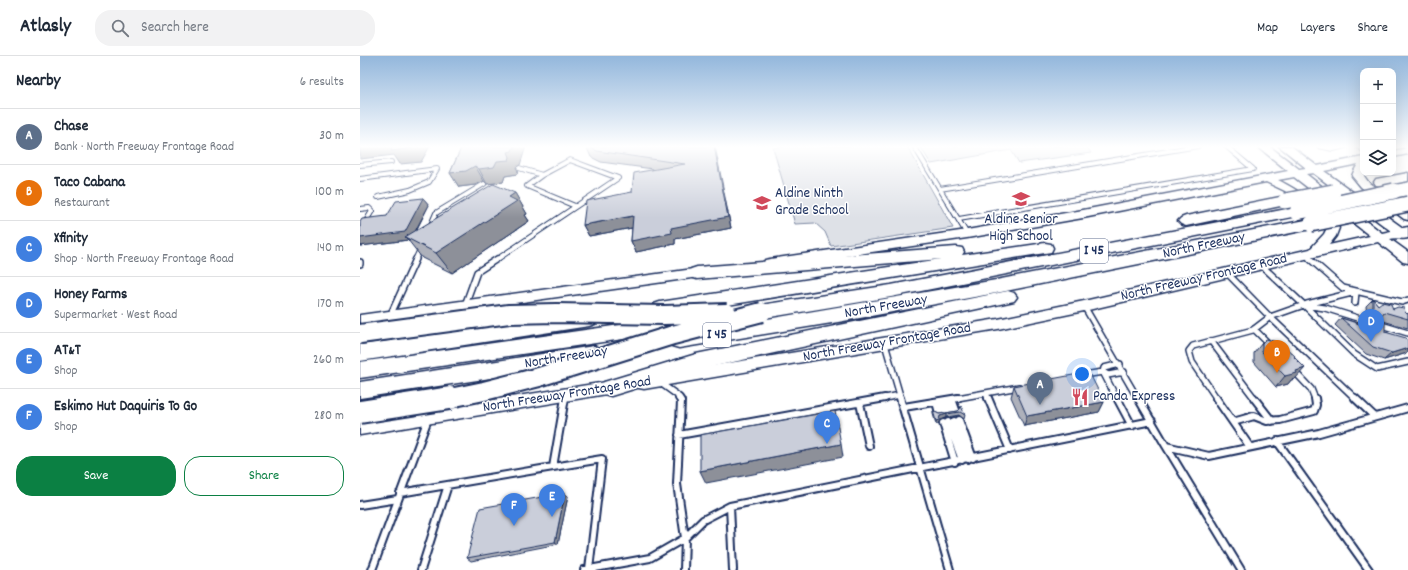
<!DOCTYPE html>
<meta charset="utf-8">
<style>
:root{--surface:#fff;--page:#f2f2f3;--text:#1f2937;--muted:#747a83;--line:#e0e1e3;--accent:#0b8043}
body{margin:0;font-family:Dekko,sans-serif;background:var(--page);color:var(--text)}
.controls{position:absolute;right:12px;top:12px;display:grid;overflow:hidden;border-radius:8px;box-shadow:0 4px 16px #0002}
.controls button{width:36px;height:36px;display:grid;place-items:center;padding:0;border:0;border-bottom:1px solid var(--line);background:var(--surface);color:var(--text);font:20px sans-serif}
.you{position:absolute;left:722px;top:318px;width:14px;height:14px;margin:-10px;border:3px solid #fff;border-radius:50%;background:#1a73e8;box-shadow:0 0 0 6px #1a73e833}
.badge{display:grid;place-items:center;width:26px;height:26px;border-radius:50%;background:var(--accent);color:#fff;font-size:13px;font-weight:700}
.pin{position:absolute;translate:-50% -33px;filter:drop-shadow(0 1px 2px #0008)}
.pin::after{content:'';position:absolute;top:21px;width:14px;height:12px;background:inherit;clip-path:polygon(0 0,100% 0,50% 100%)}
.list{margin:0;padding:0;list-style:none}
h2{display:flex;justify-content:space-between;align-items:center;height:52px;margin:0;padding:0 16px;font-size:17px}
h2 small{font-size:13px;font-weight:400;color:var(--muted)}
.list li{display:grid;grid-template-columns:26px 1fr auto;gap:12px;align-items:center;box-sizing:border-box;height:56px;padding:0 16px;border-top:1px solid var(--line)}
.list b{display:block;font-size:15px;white-space:nowrap}
.list p{margin:0;font-size:13px;white-space:nowrap;color:var(--muted)}
.list em{font-size:13px;font-style:normal;color:var(--muted)}
.actions{display:flex;gap:8px;padding:12px 16px}
.actions a{flex:1;padding:9px 0;border:1px solid var(--accent);border-radius:16px;text-align:center;font-size:14px;color:var(--accent)}
.actions .main{background:var(--accent);color:#fff}
.icon{flex:none;width:22px;height:22px;fill:none;stroke:currentColor;stroke-width:2;stroke-linecap:round;stroke-linejoin:round}
.map{position:relative;flex:none;width:1048px;height:514px;overflow:hidden}
header{display:flex;align-items:center;gap:24px;box-sizing:border-box;height:56px;padding:0 20px;background:var(--surface);border-bottom:1px solid var(--line)}
header strong{font-size:19px}
nav{display:flex;gap:22px;margin-inline-start:auto;font-size:14px}
.search{width:280px;height:36px;background:var(--page);display:flex;align-items:center;gap:10px;box-sizing:border-box;padding:0 14px;border-radius:16px;color:var(--muted);font-size:15px}
main{display:flex}
aside{flex:1;background:var(--surface)}
.map>svg:first-child{display:block}
.green{fill:#dee1e7;stroke:#7c88a2}
.lines{fill:none;stroke-linecap:round;stroke-linejoin:round}
.lane-far2-casing{stroke:#1b2f5e;stroke-width:6}
.lane-far1-casing{stroke:#1b2f5e;stroke-width:8}
.lane-casing{stroke:#1b2f5e;stroke-width:10}
.secondary-casing{stroke:#1b2f5e;stroke-width:3}
.highway-casing{stroke:#1b2f5e;stroke-width:3}
.lane-far2{stroke:#fff;stroke-width:4}
.lane-far1{stroke:#fff;stroke-width:5}
.lane{stroke:#fff;stroke-width:6}
.secondary{fill:#fff;fill-rule:evenodd}
.highway{fill:#fff;fill-rule:evenodd}
.highway-bridge-far2-casing{stroke:#1b2f5e;stroke-width:18;stroke-linecap:butt}
.highway-bridge-far1-casing{stroke:#1b2f5e;stroke-width:22;stroke-linecap:butt}
.highway-bridge-casing{stroke:#1b2f5e;stroke-width:26;stroke-linecap:butt}
.highway-bridge-far2{stroke:#fff;stroke-width:15}
.highway-bridge-far1{stroke:#fff;stroke-width:18}
.highway-bridge{stroke:#fff;stroke-width:22}
.wall{fill:#aeb1bb;stroke:#1b2f5e}
.shaded-wall{fill:#8d9099;stroke:#1b2f5e}
.building{fill:#caceda;stroke:#1b2f5e}
.labels{text-anchor:middle;dominant-baseline:central;stroke-width:3;stroke-linejoin:round;paint-order:stroke}
.shield{fill:#fff;stroke:#5f6d8e;stroke-width:1}
.shield-label{font-size:14px;font-weight:bold;fill:#1b2f5e}
.poi-label{font-size:15px;fill:#1b2f5e;stroke:#fff;text-anchor:start}
.street-label{font-size:15px;fill:#1b2f5e;stroke:#fff}
</style>
<header>
<strong>Atlasly</strong>
<div class="search"><svg class="icon" aria-label="search" viewBox="0 0 24 24"><circle cx="10" cy="10" r="6"/><path d="M15 15l6 6"/></svg>Search here</div>
<nav><a>Map</a><a>Layers</a><a>Share</a></nav>
</header>
<main>
<aside>
<h2>Nearby<small>6 results</small></h2>
<ul class="list">
<li><span class="badge" style="background:#5c6f8a">A</span><div><b>Chase</b><p>Bank · North Freeway Frontage Road</p></div><em>30 m</em></li>
<li><span class="badge" style="background:#e8710a">B</span><div><b>Taco Cabana</b><p>Restaurant</p></div><em>100 m</em></li>
<li><span class="badge" style="background:#3f7fe0">C</span><div><b>Xfinity</b><p>Shop · North Freeway Frontage Road</p></div><em>140 m</em></li>
<li><span class="badge" style="background:#3f7fe0">D</span><div><b>Honey Farms</b><p>Supermarket · West Road</p></div><em>170 m</em></li>
<li><span class="badge" style="background:#3f7fe0">E</span><div><b>AT&amp;T</b><p>Shop</p></div><em>260 m</em></li>
<li><span class="badge" style="background:#3f7fe0">F</span><div><b>Eskimo Hut Daquiris To Go</b><p>Shop</p></div><em>280 m</em></li>
</ul>
<div class="actions"><a class="main">Save</a><a>Share</a></div>
</aside>
<div class="map">
<svg width="1048" height="514" viewBox="0 0 1048 514">
<rect width="100%" height="100%" fill="#fff"/>
<filter id="ink" filterUnits="userSpaceOnUse"><feTurbulence type="fractalNoise" baseFrequency=".025" numOctaves="2"/><feDisplacementMap in="SourceGraphic" scale="8" xChannelSelector="R" yChannelSelector="G"/><feConvolveMatrix kernelMatrix="1 2 1 2 8 2 1 2 1" color-interpolation-filters="sRGB"/></filter>
<g filter="url(#ink)">
<path class="green" d="M 426,90 L 547,90 L 593,172 L 471,190 L 465,176 L 455,167 L 435,168 L 413,92 Z
M 560,90 L 726,90 L 731,97 L 659,107 L 651,94 L 571,108 Z"/>
<g class="lines">
<g class="lane-far2-casing">
<path id="lane-far2" d="M 554,90 L 607,178
M 959,90 L 973,93 L 985,90
M 998,90 L 1003,94
M 1045,90 L 1048,92
M 0,109 L 31,106
M 159,112 L 182,119
M 0,123 L 77,113 L 69,126 L 50,134 L 18,141
M 580,133 L 838,90
M 0,153 L 9,152 L 12,155 L 0,175
M 599,163 L 893,113 L 866,90
M 70,171 L 76,157 L 124,128
M 945,198 L 951,204
M 55,204 L 61,191
M 136,204 L 258,122 L 210,104 L 182,119 L 167,130 L 215,150"/>
</g>
<g class="lane-far1-casing">
<path id="lane-far1" d="M 950,203 L 983,232 L 1042,246 L 1048,244
M 0,206 L 0,208
M 867,217 L 910,261 L 996,343
M 947,248 L 996,236 L 995,247
M 105,249 L 117,216 L 137,203
M 944,249 L 994,298 L 1017,313 L 1048,306
M 944,249 L 965,252 L 1007,265
M 724,250 L 778,343
M 30,260 L 56,203
M 1018,268 L 1048,277
M 894,273 L 910,289
M 851,285 L 895,343
M 525,288 L 541,343
M 934,315 L 951,333 L 955,343
M 743,316 L 757,343
M 743,316 L 744,312 L 760,308
M 724,319 L 743,316 L 748,319 L 764,316
M 299,326 L 317,339 L 319,343
M 626,337 L 628,343
M 205,343 L 205,340
M 520,343 L 540,339
M 592,343 L 659,331
M 857,343 L 832,306 L 829,295 L 833,290 L 893,274 L 910,261 L 944,249 L 901,209"/>
</g>
<g class="lane-casing">
<path id="lane" d="M 319,342 L 321,345 L 317,428 L 325,482 L 324,514
M 540,342 L 590,514
M 628,342 L 650,394
M 757,342 L 772,370
M 778,342 L 806,390 L 849,400 L 959,377 L 1048,352
M 856,342 L 890,391
M 894,342 L 912,365
M 995,342 L 1015,361
M 592,343 L 596,354
M 587,344 L 590,355
M 581,345 L 585,356
M 576,346 L 579,357
M 500,347 L 509,390
M 544,351 L 598,342
M 599,364 L 613,402
M 594,365 L 608,403
M 588,366 L 602,404
M 873,366 L 894,360 L 907,365 L 920,364 L 954,355 L 956,349 L 955,342
M 583,367 L 595,406
M 319,379 L 525,342
M 917,385 L 1009,514
M 806,390 L 881,514
M 193,411 L 242,403 L 229,513
M 40,437 L 193,411 L 205,342
M 0,449 L 38,443
M 370,450 L 373,514
M 12,514 L 68,363
M 61,514 L 88,429
M 224,514 L 290,502 L 325,482 L 343,464 L 370,450 L 792,365"/>
</g>
<g class="secondary-casing">
<path id="secondary" d="M 897,90 L 909,90 L 939,113 L 946,112 L 919,90 L 931,90 L 957,110 L 1003,101 L 1004,120 L 1009,127 L 1048,154 L 1048,164 L 1044,163 L 1001,131 L 992,120 L 994,115 L 998,108 L 964,115 L 1043,172 L 1048,171 L 1048,182 C 1042,184 1037,181 1030,183 L 1048,196 L 1048,207 L 1043,206 L 1018,186 L 724,255 L 638,273 L 284,333 L 279,332 L 276,327 L 279,322 L 284,321 L 638,263 L 724,245 L 950,193 L 964,178 L 967,172 L 965,169 L 925,135 L 906,126 L 723,162 L 607,182 L 410,211 L 405,210 L 404,207 L 405,204 L 410,203 L 607,174 L 723,154 L 928,115 ZM 953,117 L 1031,175 L 1022,177 L 946,118 ZM 934,121 L 1010,180 L 969,189 L 976,180 L 979,172 C 968,154 937,133 918,124 Z
M 1048,92 L 1048,98 L 1033,101 L 1033,95 Z
M 348,211 L 353,213 L 355,216 L 353,219 L 0,269 L 0,259 Z
M 259,324 L 265,325 L 267,330 L 265,335 L 259,336 L 0,379 L 0,365 Z"/>
</g>
<g class="highway-casing">
<path id="highway" d="M 1048,117 L 1048,125 L 1021,130 L 1016,129 L 1014,126 L 1016,123 Z
M 925,140 L 930,142 L 932,145 L 930,148 L 826,170 L 821,168 L 818,165 L 821,162 L 826,160 Z
M 937,151 L 942,153 L 945,156 L 942,159 L 531,241 L 387,265 L 381,263 L 378,258 L 381,253 L 387,251 L 531,229 Z
M 951,163 L 956,164 L 959,168 L 956,172 L 636,237 L 478,266 L 319,292 L 312,290 L 310,285 L 312,280 L 319,278 L 636,224 Z
M 685,187 L 691,188 L 693,192 L 691,196 L 300,260 L 294,258 L 291,253 L 294,248 L 300,246 L 581,203 L 337,223 L 331,221 L 329,217 L 331,213 L 337,211 L 596,191 L 602,192 L 604,196 L 602,199 Z
M 648,235 L 654,237 L 657,241 L 654,245 L 336,314 L 251,340 L 244,338 L 241,332 L 244,326 L 336,298 Z
M 229,256 L 235,258 L 238,263 L 235,268 L 229,270 L 0,305 L 0,289 Z
M 344,257 L 350,259 L 353,264 L 350,269 L 344,271 L 0,322 L 0,306 Z
M 234,290 L 241,293 L 244,298 L 241,303 L 234,306 L 0,342 L 0,326 Z"/>
</g>
<use href="#lane-far2" class="lane-far2"/>
<use href="#lane-far1" class="lane-far1"/>
<use href="#lane" class="lane"/>
<use href="#secondary" class="secondary"/>
<use href="#highway" class="highway"/>
<g class="highway-bridge-far2-casing">
<path id="highway-bridge-far2" d="M 925,145 L 973,136
M 937,156 L 1034,135
M 951,168 L 1048,148"/>
</g>
<g class="highway-bridge-far1-casing">
<path id="highway-bridge-far1" d="M 0,278 L 149,258 L 196,257 L 304,259 L 367,257
M 85,343 L 124,335 L 179,321 L 313,279 L 402,256"/>
</g>
<g class="highway-bridge-casing">
<path id="highway-bridge" d="M 0,356 L 90,342"/>
</g>
<use href="#highway-bridge-far2" class="highway-bridge-far2"/>
<use href="#highway-bridge-far1" class="highway-bridge-far1"/>
<use href="#highway-bridge" class="highway-bridge"/>
</g>
<path class="wall" d="M 102,90 L 160,109 L 156,111 L 158,115 L 157,118 L 145,120 L 143,126 L 127,128 L 124,125 L 115,129 L 99,131 L 90,117 Z
M 226,90 L 355,90 L 371,172 L 315,183 L 315,188 L 276,196 L 271,185 L 272,172 L 229,180 L 223,169 L 272,136 L 293,113 L 241,106 L 231,101 Z
M 155,137 L 167,158 L 165,159 L 169,165 L 92,217 L 62,202 L 48,184 L 0,190 L 27,160 L 63,142 L 69,149 L 56,175 Z
M 1013,243 L 1018,249 L 1045,256 L 1047,258 L 1048,257 L 1048,272 L 1023,265 L 1025,276 L 1048,284 L 1048,296 L 1047,297 L 1024,304 L 1006,298 L 975,269 L 981,262 L 1008,270 L 1008,269 L 1011,264 L 1007,261 L 1006,250 Z
M 902,287 L 934,302 L 935,323 L 931,324 L 928,328 L 916,331 L 894,306 L 894,297 Z
M 654,330 L 744,346 L 739,356 L 664,370 L 651,341 Z
M 600,353 L 605,359 L 604,363 L 599,359 L 587,361 L 580,364 L 578,368 L 576,368 L 573,358 L 573,355 L 579,358 L 598,355 Z
M 205,437 L 208,440 L 198,488 L 111,505 L 107,502 Z"/>
<path class="shaded-wall" d="M 0,90 L 70,90 L 61,106 L 40,108 L 34,99 L 0,103 Z
M 154,90 L 166,90 L 160,109 L 156,111 L 158,115 L 157,118 L 145,120 L 143,126 L 127,128 L 119,113 L 137,105 L 148,96 Z
M 354,90 L 371,172 L 315,183 L 315,188 L 276,196 L 271,185 Z
M 115,110 L 124,125 L 115,129 L 99,131 L 90,117 Z
M 155,137 L 167,158 L 165,159 L 169,165 L 92,217 L 76,197 L 149,141 Z
M 63,142 L 69,149 L 51,183 L 45,181 L 48,184 L 0,190 L 0,182 Z
M 273,160 L 277,171 L 229,180 L 223,169 Z
M 1048,292 L 1048,296 L 1047,297 L 1024,304 L 1032,297 Z
M 945,312 L 935,323 L 931,324 L 928,328 L 916,331 L 925,320 L 936,315 Z
M 744,346 L 739,356 L 664,370 L 667,360 Z
M 587,358 L 587,361 L 580,364 L 578,368 L 576,368 L 576,365 L 580,360 Z
M 481,388 L 483,401 L 346,427 L 340,415 Z
M 205,437 L 208,440 L 198,488 L 195,486 Z"/>
<path class="building" d="M 33,90 L 53,90 L 52,92 L 31,95 Z
M 102,90 L 154,90 L 152,95 L 148,96 L 150,101 L 149,104 L 137,105 L 134,111 L 119,113 L 115,110 L 106,115 L 90,117 Z
M 227,90 L 354,90 L 368,161 L 311,172 L 312,177 L 271,185 L 273,160 L 223,169 L 226,145 L 272,136 L 274,117 L 325,108 L 237,95 Z
M 133,128 L 155,137 L 149,141 L 157,145 L 76,197 L 45,181 Z
M 63,142 L 45,176 L 0,182 L 0,166 L 2,163 L 27,160 L 36,145 Z
M 1013,243 L 1018,249 L 1022,246 L 1031,248 L 1033,253 L 1038,251 L 1044,252 L 1045,256 L 1047,258 L 1048,257 L 1048,263 L 1024,256 L 1020,262 L 1025,265 L 1025,276 L 1046,282 L 1048,284 L 1048,292 L 1032,297 L 1013,291 L 981,262 L 1015,273 L 1014,262 L 1018,258 L 1013,254 Z
M 906,283 L 917,286 L 921,289 L 923,289 L 935,300 L 934,301 L 945,312 L 936,315 L 937,317 L 925,320 L 902,296 L 902,287 Z
M 729,316 L 744,346 L 667,360 L 654,330 Z
M 601,350 L 605,359 L 600,356 L 587,358 L 580,360 L 579,364 L 576,365 L 573,355 L 579,358 L 598,355 L 600,353 Z
M 475,355 L 481,388 L 340,415 L 340,379 Z
M 205,437 L 195,486 L 107,502 L 120,452 Z"/>
</g>
<linearGradient id="sky" x2="0" y2="1"><stop stop-color="#93b7dc"/><stop offset="0.56" stop-color="#fff"/><stop offset="1" stop-color="#fff" stop-opacity="0"/></linearGradient>
<rect width="1048" height="162" fill="url(#sky)"/>
<defs>
<g id="school-bare" transform="scale(1.38)"><path d="M0-5L7-2L0 1L-7-2ZM-4 1L0 2.5L4 1V4Q0 6-4 4Z" fill="#d1495b" stroke="#fff" stroke-width="2.5" paint-order="stroke"/></g>
<g id="restaurant-bare" transform="scale(1.38)"><path d="M-5-6h1v4h1v-4h1v4h1v-4h1v5L-1.5 .5V6h-2V.5L-5-1ZM5-6V6H3V1.5H1.5Q1.5-4 5-6Z" fill="#d1495b" stroke="#fff" stroke-width="2.5" paint-order="stroke"/></g>
</defs>
<g fill-rule="evenodd">
<use href="#school-bare" x="661" y="143"/>
<use href="#school-bare" x="402" y="147"/>
<use href="#restaurant-bare" x="720" y="341"/>
</g>
<g class="labels">
<g class="shield">
<rect x="720" y="183" width="28" height="24" rx="3"/>
<rect x="343" y="267" width="28" height="24" rx="3"/>
</g>
<g class="shield-label">
<text x="734" y="195">I 45</text>
<text x="357" y="279">I 45</text>
</g>
<g class="poi-label">
<text x="415" y="138">Aldine Ninth<tspan x="415" dy="17">Grade School</tspan></text>
<text x="661" y="164" text-anchor="middle">Aldine Senior<tspan x="661" dy="17">High School</tspan></text>
<text x="733" y="341">Panda Express</text>
</g>
<g class="street-label">
<text transform="translate(844 190) rotate(-12)">North Freeway</text>
<text transform="translate(844 222) rotate(-13)">North Freeway Frontage Road</text>
<text transform="translate(526 251) rotate(-10)">North Freeway</text>
<text transform="translate(527 287) rotate(-10)">North Freeway Frontage Road</text>
<text transform="translate(206 302) rotate(-9)">North Freeway</text>
<text transform="translate(207 339) rotate(-9)">North Freeway Frontage Road</text>
</g>
</g>
</svg>
<div class="controls">
<button>+</button>
<button>−</button>
<button><svg class="icon" aria-label="layers" viewBox="0 0 24 24"><path d="M12 4l9 5-9 5-9-5zM3 14l9 5 9-5"/></svg></button>
</div>
<div class="you"></div>
<div class="pin badge" style="left:680px;top:349px;background:#5c6f8a">A</div>
<div class="pin badge" style="left:917px;top:317px;background:#e8710a">B</div>
<div class="pin badge" style="left:467px;top:388px;background:#3f7fe0">C</div>
<div class="pin badge" style="left:1011px;top:286px;background:#3f7fe0">D</div>
<div class="pin badge" style="left:192px;top:461px;background:#3f7fe0">E</div>
<div class="pin badge" style="left:154px;top:470px;background:#3f7fe0">F</div>
</div>
</main>
